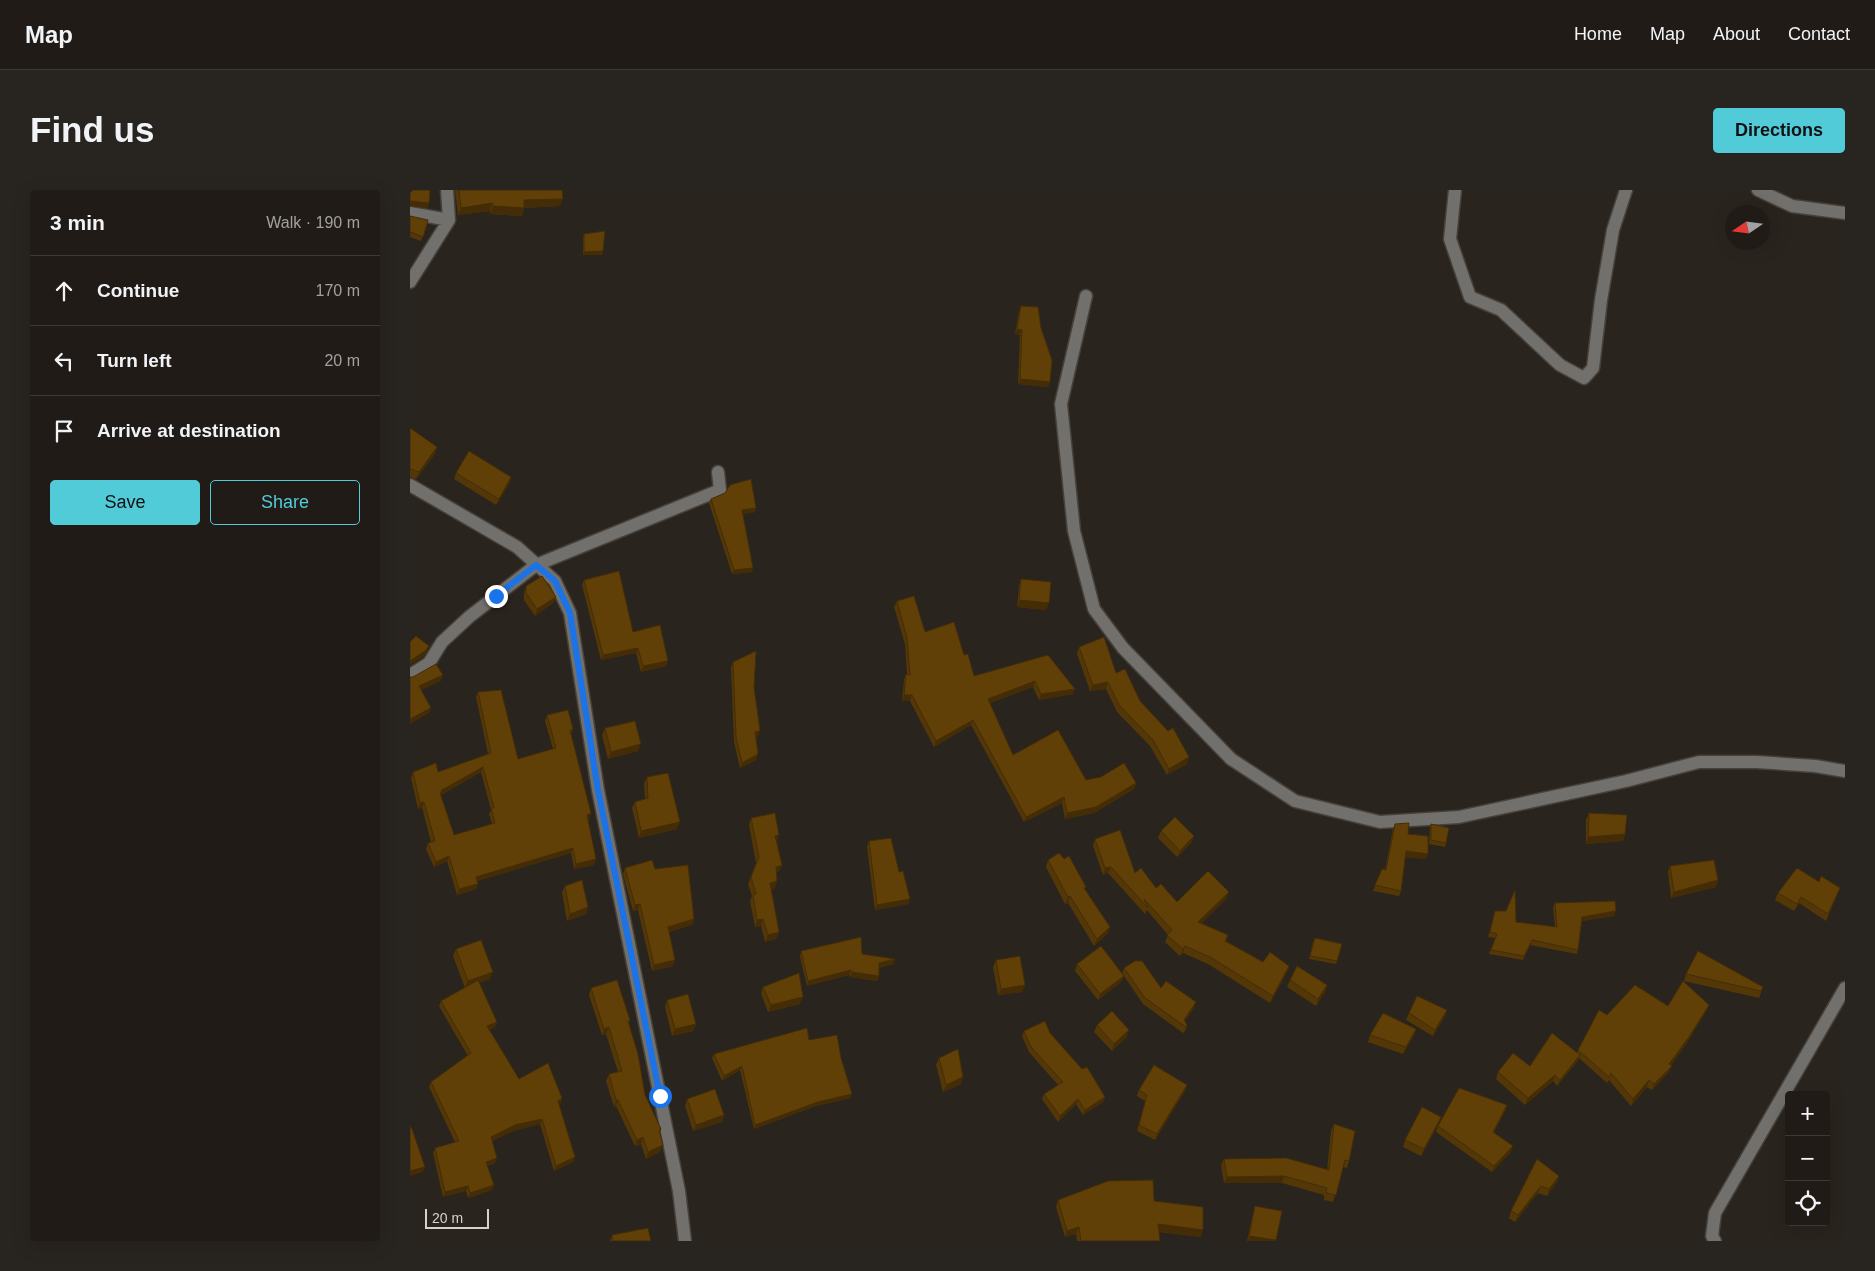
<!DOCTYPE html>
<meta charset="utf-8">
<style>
:root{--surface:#201b16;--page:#28241f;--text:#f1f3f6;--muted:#a2a1a1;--line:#3d3935;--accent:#52cbd9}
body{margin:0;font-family:Helvetica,sans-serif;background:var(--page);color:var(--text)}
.controls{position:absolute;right:15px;bottom:15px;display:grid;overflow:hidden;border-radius:5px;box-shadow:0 5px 20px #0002}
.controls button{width:45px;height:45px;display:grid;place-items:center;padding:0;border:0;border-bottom:1px solid var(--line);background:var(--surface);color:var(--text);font:25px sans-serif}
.compass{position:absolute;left:1315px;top:15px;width:45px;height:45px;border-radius:50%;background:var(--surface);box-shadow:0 5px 20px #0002;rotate:257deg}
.scale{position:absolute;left:15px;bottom:12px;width:64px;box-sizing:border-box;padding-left:5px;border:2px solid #d6d3ce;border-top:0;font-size:14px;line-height:18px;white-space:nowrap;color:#d6d3ce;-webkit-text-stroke:4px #2a241e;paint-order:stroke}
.stop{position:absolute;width:15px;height:15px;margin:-11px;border:4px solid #1a73e8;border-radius:50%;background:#fff}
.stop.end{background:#1a73e8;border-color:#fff;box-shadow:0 1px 5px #0008}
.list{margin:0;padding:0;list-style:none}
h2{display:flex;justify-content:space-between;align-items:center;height:65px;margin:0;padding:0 20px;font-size:21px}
h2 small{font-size:16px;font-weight:400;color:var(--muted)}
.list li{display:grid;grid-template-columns:32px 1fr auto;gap:15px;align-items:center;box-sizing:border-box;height:70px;padding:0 20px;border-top:1px solid var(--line)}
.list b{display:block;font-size:19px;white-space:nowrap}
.list em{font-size:16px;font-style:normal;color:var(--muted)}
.actions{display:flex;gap:10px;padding:15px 20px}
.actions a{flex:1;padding:11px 0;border:1px solid var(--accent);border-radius:5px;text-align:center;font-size:18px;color:var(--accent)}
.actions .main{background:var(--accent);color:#111}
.icon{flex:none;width:28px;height:28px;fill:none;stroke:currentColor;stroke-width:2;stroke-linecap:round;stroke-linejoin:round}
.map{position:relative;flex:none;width:1435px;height:1051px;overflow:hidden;border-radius:5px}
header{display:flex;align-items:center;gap:30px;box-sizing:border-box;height:70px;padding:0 25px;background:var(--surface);border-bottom:1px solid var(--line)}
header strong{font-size:24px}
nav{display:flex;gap:28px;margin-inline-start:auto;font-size:18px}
.intro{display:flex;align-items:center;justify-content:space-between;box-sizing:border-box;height:120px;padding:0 30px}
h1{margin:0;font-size:35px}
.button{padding:12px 22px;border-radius:5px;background:var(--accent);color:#111;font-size:18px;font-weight:700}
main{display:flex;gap:30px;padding:0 30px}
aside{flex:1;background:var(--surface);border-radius:5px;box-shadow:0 5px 20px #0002}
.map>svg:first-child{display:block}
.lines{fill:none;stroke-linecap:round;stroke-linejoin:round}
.minor-casing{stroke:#46403a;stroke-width:15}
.minor{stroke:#72706c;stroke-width:12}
.wall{fill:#533707;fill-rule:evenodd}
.shaded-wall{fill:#442d06}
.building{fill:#614008;stroke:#442d06;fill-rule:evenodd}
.route{stroke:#1a73e8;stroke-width:6}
</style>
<header>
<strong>Map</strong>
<nav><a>Home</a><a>Map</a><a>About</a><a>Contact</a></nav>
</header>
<div class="intro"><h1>Find us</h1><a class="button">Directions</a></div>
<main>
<aside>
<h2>3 min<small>Walk · 190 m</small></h2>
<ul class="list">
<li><svg class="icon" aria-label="ahead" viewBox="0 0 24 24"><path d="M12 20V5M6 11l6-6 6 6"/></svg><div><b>Continue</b></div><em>170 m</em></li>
<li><svg class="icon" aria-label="left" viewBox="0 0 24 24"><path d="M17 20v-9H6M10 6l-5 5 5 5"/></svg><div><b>Turn left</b></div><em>20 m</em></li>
<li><svg class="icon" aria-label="arrive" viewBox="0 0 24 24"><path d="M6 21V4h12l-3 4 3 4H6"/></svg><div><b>Arrive at destination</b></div></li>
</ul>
<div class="actions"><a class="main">Save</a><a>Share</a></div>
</aside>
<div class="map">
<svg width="1435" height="1051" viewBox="0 0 1435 1051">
<rect width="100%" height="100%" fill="#2a241e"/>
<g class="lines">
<g class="minor-casing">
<path id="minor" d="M 1045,0 L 1040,49 L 1060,107 L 1091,120 L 1150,175 L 1174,188 L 1183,178 L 1191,110 L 1203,40 L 1216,0
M 1348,0 L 1382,16 L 1435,23
M 0,23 L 39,30
M 0,92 L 39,30 L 37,0
M 676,106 L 651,214 L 664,341 L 684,419 L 713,458 L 821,569 L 885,611 L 970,632 L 1049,627 L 1216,591 L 1289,572 L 1347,572 L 1405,576 L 1435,581
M 0,295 L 107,357 L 145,391 L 160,423 L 188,600 L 269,1001 L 275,1051
M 0,485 L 19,473 L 32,452 L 59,427 L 126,375 L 310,300 L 308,282
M 1305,1051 L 1302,1046 L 1305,1023 L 1435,798"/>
</g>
<use href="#minor" class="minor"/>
</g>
<path class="wall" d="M 45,0 L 152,0 L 150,16 L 114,18 L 112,26 L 80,24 L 80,21 L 48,25 Z
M 0,26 L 17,34 L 11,51 L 0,47 Z
M 174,44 L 193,61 L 192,65 L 173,65 L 173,47 Z
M 611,116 L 640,192 L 638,197 L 608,194 L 610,145 L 605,144 L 609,121 Z
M 0,238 L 27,257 L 25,264 L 6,289 L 0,287 Z
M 46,283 L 101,287 L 99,294 L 86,315 L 44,289 Z
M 301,309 L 346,318 L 345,322 L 333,324 L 342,382 L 322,384 L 299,313 Z
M 611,389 L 636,420 L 607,417 L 609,396 Z
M 174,390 L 223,442 L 256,476 L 231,482 L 226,463 L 191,470 L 172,395 Z
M 116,396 L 146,407 L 143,413 L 125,426 L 114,410 L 114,403 Z
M 487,411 L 515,442 L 554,465 L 564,486 L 638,465 L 663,504 L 629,510 L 623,497 L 580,513 L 603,565 L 676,590 L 726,593 L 724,599 L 684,623 L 655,629 L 652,613 L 614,632 L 561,535 L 524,557 L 500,511 L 492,511 L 494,489 L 496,484 L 497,484 L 495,454 L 484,417 Z
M 669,457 L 706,483 L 730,511 L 777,574 L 757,585 L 740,556 L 707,522 L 696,499 L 680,501 L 667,464 Z
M 323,472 L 344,497 L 348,546 L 346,547 L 346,570 L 330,578 L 324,552 L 321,477 Z
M 68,502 L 108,569 L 143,559 L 135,531 L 137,525 L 163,539 L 161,544 L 179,629 L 178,629 L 184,675 L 164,679 L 161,663 L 67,691 L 66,699 L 47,705 L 37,671 L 24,677 L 16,659 L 18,653 L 21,652 L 12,617 L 8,619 L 1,588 L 3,582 L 28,582 L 78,564 L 66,507 ZM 71,582 L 81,620 L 79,624 L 82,634 L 44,645 L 31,605 Z
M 195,538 L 228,561 L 198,569 L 192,545 Z
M 237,587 L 267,639 L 229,648 L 222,618 L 225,612 L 235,609 L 234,594 Z
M 1179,623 L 1215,644 L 1213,651 L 1176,654 L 1176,630 Z
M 341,628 L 367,651 L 372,675 L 369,681 L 366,682 L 365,698 L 361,699 L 369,742 L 366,749 L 355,752 L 351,736 L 345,737 L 340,711 L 342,706 L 338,694 L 346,673 L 339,635 Z
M 985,634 L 998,644 L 1016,669 L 995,667 L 991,701 L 989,706 L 963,701 L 972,679 L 975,680 L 983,639 Z
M 1021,634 L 1036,653 L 1035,657 L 1019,654 L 1020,637 Z
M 751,641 L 784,646 L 781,653 L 767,667 L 748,648 Z
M 685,649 L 725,683 L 767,712 L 816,709 L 791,733 L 818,745 L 816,751 L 853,772 L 879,776 L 877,782 L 860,813 L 798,774 L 773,763 L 770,766 L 755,752 L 758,745 L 737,720 L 735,724 L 698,683 L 693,685 L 683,656 Z
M 459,651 L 489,682 L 498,714 L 465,720 L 457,657 Z
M 638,670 L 700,737 L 697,744 L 684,756 L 658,713 L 655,714 L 636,677 Z
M 1260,676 L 1306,697 L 1261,708 L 1258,682 Z
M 215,678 L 245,679 L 284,729 L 282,735 L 259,742 L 263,776 L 242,781 L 228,720 L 223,721 L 213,684 Z
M 155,696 L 178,717 L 176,724 L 157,731 L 152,703 Z
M 1430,698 L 1416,731 L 1389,713 L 1384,721 L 1365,710 L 1368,703 Z
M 1145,713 L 1204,726 L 1172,731 L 1168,760 L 1167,764 L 1120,755 L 1113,770 L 1079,764 L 1085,748 L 1078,747 L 1085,721 L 1106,732 L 1145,737 L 1143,717 Z
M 903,751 L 927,771 L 926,774 L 899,769 Z
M 46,759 L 80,789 L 69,793 L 85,837 L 79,840 L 109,889 L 151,913 L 149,914 L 163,972 L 144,981 L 130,934 L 103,941 L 82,951 L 85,973 L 77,976 L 82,1000 L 58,1008 L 56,1001 L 33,1007 L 23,963 L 25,958 L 45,952 L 19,897 L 21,892 L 58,866 L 29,816 L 31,811 L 55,798 L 43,766 Z
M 391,761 L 452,764 L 485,769 L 483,774 L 469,778 L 469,786 L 467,791 L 440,787 L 439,785 L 397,796 L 390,767 Z
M 586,770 L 615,795 L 612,802 L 588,805 L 583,777 Z
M 667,774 L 712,784 L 714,778 L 751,798 L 784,818 L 775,831 L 777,835 L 775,841 L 773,843 L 733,814 L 714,786 L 711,792 L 688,810 L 665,781 Z
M 1276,784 L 1353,797 L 1349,808 L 1274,791 Z
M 880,790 L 917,795 L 915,802 L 906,816 L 877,797 Z
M 353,797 L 390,814 L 358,822 L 351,804 Z
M 181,798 L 220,830 L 219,833 L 235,905 L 251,939 L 250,943 L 250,962 L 236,969 L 231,954 L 225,956 L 206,916 L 204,917 L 196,891 L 199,884 L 208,882 L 196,844 L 192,845 L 179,805 Z
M 257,810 L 286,834 L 283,841 L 262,846 L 255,817 Z
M 1299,815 L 1296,821 L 1277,853 L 1261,875 L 1259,882 L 1242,900 L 1237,897 L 1221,916 L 1199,890 L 1197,893 L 1169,868 L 1167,872 L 1147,896 L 1143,891 L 1115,915 L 1086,889 L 1088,882 L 1120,876 L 1167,863 L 1168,860 L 1197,825 L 1258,816 Z
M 1037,820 L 1035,826 L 1023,846 L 996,830 L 999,823 Z
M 687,835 L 717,847 L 702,861 L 684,842 Z
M 1006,839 L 1004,845 L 993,864 L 958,852 L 960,845 Z
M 614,841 L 640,843 L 695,907 L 693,912 L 673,925 L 666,914 L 648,932 L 632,909 L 634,904 L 648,895 L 619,862 L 612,846 Z
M 399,850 L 431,868 L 441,908 L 406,916 L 344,939 L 330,880 L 312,891 L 302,868 L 304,864 Z
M 529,868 L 551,894 L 533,902 L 526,875 Z
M 777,895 L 775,901 L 745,950 L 727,941 L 735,911 L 727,906 L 729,900 Z
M 277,909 L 314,925 L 312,932 L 283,941 L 275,916 Z
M 1097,915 L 1095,921 L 1084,942 L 1101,962 L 1082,982 L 1026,942 L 1028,936 Z
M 1031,927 L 1029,933 L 1011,966 L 993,957 L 995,950 Z
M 924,934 L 939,971 L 937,978 L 933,977 L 923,1012 L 914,1010 L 914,1005 L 872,993 L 814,993 L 811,975 L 814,969 L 917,980 L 921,941 Z
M 1127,969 L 1149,986 L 1147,992 L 1137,1006 L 1128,1003 L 1105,1032 L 1099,1028 L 1101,1021 Z
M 648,1010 L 744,1011 L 791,1047 L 749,1042 L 750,1051 L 667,1051 L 666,1044 L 655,1047 L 646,1017 Z
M 845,1016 L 866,1051 L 837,1051 L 843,1023 Z
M 202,1045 L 241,1051 L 200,1051 Z"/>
<path class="shaded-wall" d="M 153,9 L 150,16 L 112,18 L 114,10 Z
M 0,11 L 19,13 L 18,18 L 0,16 Z
M 82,13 L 80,21 L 48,25 L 51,18 Z
M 83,16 L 114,18 L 112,26 L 80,24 Z
M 193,61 L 192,65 L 173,65 L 174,62 Z
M 607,139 L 612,140 L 610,145 L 605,144 Z
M 610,189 L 640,192 L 638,197 L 608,194 Z
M 27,257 L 25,264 L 6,289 L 9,282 Z
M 101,287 L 99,294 L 86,315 L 89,309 Z
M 346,318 L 345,322 L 330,325 L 332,320 Z
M 343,378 L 342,382 L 322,384 L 324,380 Z
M 146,407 L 143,413 L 125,426 L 127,419 Z
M 609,410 L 639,413 L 636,420 L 607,417 Z
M 19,456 L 17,462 L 13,467 L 0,475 L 0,471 Z
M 228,458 L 226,463 L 191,470 L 193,465 Z
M 258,471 L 256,476 L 231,482 L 233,476 Z
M 33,485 L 31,491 L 7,502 L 9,496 Z
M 625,491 L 623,497 L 576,514 L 578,509 Z
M 698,492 L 696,499 L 680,501 L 683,495 Z
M 665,499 L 663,504 L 629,510 L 631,504 Z
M 494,505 L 502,505 L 500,511 L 492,511 Z
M 21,518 L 19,523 L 0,534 L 0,529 Z
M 563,530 L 561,535 L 524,557 L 526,551 Z
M 350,541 L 348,546 L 343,548 L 345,542 Z
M 231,554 L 228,561 L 198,569 L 201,562 Z
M 348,564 L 346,570 L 330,578 L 332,573 Z
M 779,567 L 777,574 L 757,585 L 759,579 Z
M 73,577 L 71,582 L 30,605 L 32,600 Z
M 726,593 L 724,599 L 684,623 L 655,629 L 657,623 Z
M 654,607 L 652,613 L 614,632 L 616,627 Z
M 14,612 L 12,617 L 8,619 L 10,613 Z
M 181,623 L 179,629 L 175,630 L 177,625 Z
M 270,632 L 267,639 L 229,648 L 231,641 Z
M 1215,644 L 1213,651 L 1176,654 L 1178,647 Z
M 369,645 L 367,652 L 365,646 Z
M 784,646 L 781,653 L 767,667 L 770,661 Z
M 163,658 L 161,663 L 64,692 L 66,687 Z
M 996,661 L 1018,664 L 1016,669 L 994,667 Z
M 39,666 L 37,671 L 24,677 L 26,672 Z
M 186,669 L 184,675 L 164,679 L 166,674 Z
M 372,675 L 369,681 L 364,684 L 366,677 Z
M 701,677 L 698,683 L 693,685 L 695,678 Z
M 1308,690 L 1306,697 L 1261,708 L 1264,702 Z
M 367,691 L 365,698 L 358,700 L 360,693 Z
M 68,694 L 66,699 L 47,705 L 49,699 Z
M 819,702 L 816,709 L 786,739 L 788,732 Z
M 660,706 L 658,713 L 655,714 L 658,707 Z
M 500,709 L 498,714 L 465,720 L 467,715 Z
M 230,714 L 228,720 L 223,721 L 225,715 Z
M 178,717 L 176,724 L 157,731 L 160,724 Z
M 1206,721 L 1204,726 L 1171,731 L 1172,727 Z
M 284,729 L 282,735 L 256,743 L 258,737 Z
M 353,729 L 351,736 L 345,737 L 347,730 Z
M 700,737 L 697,744 L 684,756 L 687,749 Z
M 369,742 L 366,749 L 355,752 L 358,745 Z
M 775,756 L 773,763 L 770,766 L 773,759 Z
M 485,769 L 483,774 L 467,778 L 469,773 Z
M 265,770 L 263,776 L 242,781 L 244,775 Z
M 879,776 L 877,782 L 860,813 L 863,806 Z
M 441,780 L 439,785 L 397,796 L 398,791 Z
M 83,782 L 80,789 L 55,798 L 58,791 Z
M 442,782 L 469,786 L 467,791 L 440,787 Z
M 714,786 L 711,792 L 688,810 L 690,804 Z
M 615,795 L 612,802 L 588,805 L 591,799 Z
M 917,795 L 915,802 L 906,816 L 908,809 Z
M 393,807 L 390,814 L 358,822 L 361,815 Z
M 786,812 L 784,818 L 771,836 L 774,830 Z
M 1299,815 L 1296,821 L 1277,853 L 1257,880 L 1259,874 Z
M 1037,820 L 1035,826 L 1023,846 L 1025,840 Z
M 87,832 L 85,837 L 75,841 L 77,836 Z
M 286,834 L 283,841 L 262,846 L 265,839 Z
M 199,837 L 196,844 L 192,845 L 194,839 Z
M 1006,839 L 1004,845 L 993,864 L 996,857 Z
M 719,840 L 717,847 L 702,861 L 704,854 Z
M 1170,865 L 1167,872 L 1147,896 L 1150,890 Z
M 332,876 L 330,880 L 312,891 L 314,886 Z
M 1262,876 L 1259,882 L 1242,900 L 1244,894 Z
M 1145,885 L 1143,891 L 1115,915 L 1118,908 Z
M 553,887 L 551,894 L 533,902 L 536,895 Z
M 1239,890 L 1237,897 L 1221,916 L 1223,909 Z
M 777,895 L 775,901 L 745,950 L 747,944 Z
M 442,904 L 441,908 L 406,916 L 344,939 L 345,935 L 408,912 Z
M 695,907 L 693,912 L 673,925 L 675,920 Z
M 152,908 L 151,913 L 146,916 L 148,911 Z
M 668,909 L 666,914 L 648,932 L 650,926 Z
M 206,910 L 208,910 L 206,916 L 204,917 Z
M 1097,915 L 1095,921 L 1081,948 L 1083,942 Z
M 314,925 L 312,932 L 283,941 L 286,935 Z
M 1031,927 L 1029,933 L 1011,966 L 1014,959 Z
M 132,929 L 130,934 L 103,941 L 79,952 L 81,947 L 105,935 Z
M 233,947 L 231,954 L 225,956 L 227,950 Z
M 253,955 L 250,962 L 236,969 L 238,962 Z
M 1103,956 L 1101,962 L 1082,982 L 1084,976 Z
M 165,967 L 163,972 L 144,981 L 146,976 Z
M 87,968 L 85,973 L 74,977 L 76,972 Z
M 15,977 L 13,982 L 0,986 L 0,981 Z
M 874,986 L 872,993 L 814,993 L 817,987 Z
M 1149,986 L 1147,992 L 1137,1006 L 1139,999 Z
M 84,995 L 82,1000 L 58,1008 L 60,1003 Z
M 58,996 L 56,1001 L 33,1007 L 35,1002 Z
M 1131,996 L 1128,1003 L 1105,1032 L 1108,1025 Z
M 748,1034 L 793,1040 L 791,1047 L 745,1041 Z
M 669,1037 L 666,1044 L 655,1047 L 657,1041 Z
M 839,1046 L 866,1050 L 866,1051 L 838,1051 Z"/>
<path class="building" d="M 0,0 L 20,0 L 19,13 L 0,11 Z
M 49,0 L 152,0 L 153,9 L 114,10 L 114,18 L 83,16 L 82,13 L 51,18 Z
M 0,26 L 18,30 L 17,34 L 13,47 L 1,42 L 0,44 Z
M 195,41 L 193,61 L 174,62 L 174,44 Z
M 611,116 L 628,117 L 631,138 L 642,170 L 640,192 L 610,189 L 612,140 L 607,139 Z
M 0,238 L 27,257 L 9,282 L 0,279 Z
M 59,261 L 101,287 L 89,309 L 46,283 Z
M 341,289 L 346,318 L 332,320 L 343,378 L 324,380 L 301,309 L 315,303 L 320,295 Z
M 209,381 L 223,442 L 250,435 L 258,471 L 233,476 L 228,458 L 193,465 L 174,390 Z
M 132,386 L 146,407 L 127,419 L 116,403 L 116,396 Z
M 611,389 L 641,392 L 639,413 L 609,410 Z
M 504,406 L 515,442 L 544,432 L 554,465 L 558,464 L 564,486 L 638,465 L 665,499 L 631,504 L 625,491 L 578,509 L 603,565 L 648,540 L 676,590 L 691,587 L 714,573 L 726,593 L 686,617 L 657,623 L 654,607 L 616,627 L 563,530 L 526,551 L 502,505 L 494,505 L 496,484 L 500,485 L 497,448 L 487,411 Z
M 6,446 L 19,456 L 15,461 L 0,471 L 0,452 Z
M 694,447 L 706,483 L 715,479 L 730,511 L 758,541 L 763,538 L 779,567 L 759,579 L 743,550 L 709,515 L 698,492 L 683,495 L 669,457 Z
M 346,461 L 344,497 L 350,541 L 345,542 L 348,564 L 332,573 L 326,547 L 323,472 Z
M 26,474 L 33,485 L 9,496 L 21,518 L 0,529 L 0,487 L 3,487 Z
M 91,500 L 108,569 L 146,558 L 137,525 L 158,520 L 163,539 L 160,540 L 181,623 L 177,625 L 186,669 L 166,674 L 163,658 L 66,687 L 68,694 L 49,699 L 39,666 L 26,672 L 18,653 L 25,651 L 14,612 L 10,613 L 3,582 L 26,573 L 28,582 L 81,563 L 68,502 ZM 73,577 L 84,618 L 81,618 L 85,633 L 44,645 L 30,603 L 32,600 Z
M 225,531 L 231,554 L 201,562 L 195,538 Z
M 258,583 L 270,632 L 231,641 L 225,612 L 238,608 L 237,587 Z
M 365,623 L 369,645 L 365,646 L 372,675 L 366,677 L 367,691 L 360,693 L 369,742 L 358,745 L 353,729 L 347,730 L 343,705 L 346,704 L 341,687 L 349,667 L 341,628 Z
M 1179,623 L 1217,625 L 1215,644 L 1178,647 Z
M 765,627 L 784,646 L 770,661 L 751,641 Z
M 999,633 L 998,644 L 1018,646 L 1018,664 L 996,661 L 991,701 L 965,695 L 972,679 L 976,680 L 985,634 Z
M 1021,634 L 1039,638 L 1036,653 L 1021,650 Z
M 710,640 L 725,683 L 731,678 L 746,698 L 751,694 L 767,712 L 798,681 L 819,702 L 788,732 L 818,745 L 815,751 L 853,772 L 860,762 L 879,776 L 863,806 L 800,767 L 775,756 L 773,759 L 757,745 L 762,740 L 734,709 L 738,718 L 701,677 L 695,678 L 685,649 Z
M 481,648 L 489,682 L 493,681 L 500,709 L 467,715 L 459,651 Z
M 649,663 L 654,669 L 659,666 L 676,697 L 674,698 L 700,737 L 687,749 L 660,706 L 658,707 L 638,670 Z
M 242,670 L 245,679 L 278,675 L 284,729 L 258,737 L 265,770 L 244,775 L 230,714 L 225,715 L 215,678 Z
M 1304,670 L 1308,690 L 1264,702 L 1260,676 Z
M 1387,678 L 1409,692 L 1411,686 L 1430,698 L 1418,724 L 1391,707 L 1387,714 L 1368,703 Z
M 172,690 L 178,717 L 160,724 L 155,696 Z
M 1105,700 L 1106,732 L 1147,737 L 1145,713 L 1205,711 L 1206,721 L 1172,727 L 1168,760 L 1122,750 L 1114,766 L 1081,760 L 1087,744 L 1080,742 L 1085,721 L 1096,721 Z
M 451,747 L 452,764 L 485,769 L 469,773 L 469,786 L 442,782 L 441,780 L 398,791 L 391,761 Z
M 905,748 L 932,754 L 927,771 L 900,766 Z
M 71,750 L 83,782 L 58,791 L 46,759 Z
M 691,756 L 714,786 L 690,804 L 667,774 Z
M 1288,761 L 1353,797 L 1351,801 L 1276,784 Z
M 610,766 L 615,795 L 591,799 L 586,770 Z
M 725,771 L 732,771 L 751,798 L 756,791 L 786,812 L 774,830 L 777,835 L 776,837 L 735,808 L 714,778 Z
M 887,776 L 917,795 L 908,809 L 880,790 Z
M 389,783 L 393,807 L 361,815 L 353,797 Z
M 68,790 L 87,832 L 77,836 L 109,889 L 138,873 L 152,908 L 148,911 L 165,967 L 146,976 L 132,929 L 105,935 L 81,947 L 87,968 L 76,972 L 84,995 L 60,1003 L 58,996 L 35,1002 L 25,958 L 49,951 L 21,892 L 61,863 L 31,811 Z
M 207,790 L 220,830 L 218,831 L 228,864 L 235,905 L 251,939 L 249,940 L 253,955 L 238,962 L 233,947 L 227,950 L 208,910 L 206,910 L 199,884 L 212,881 L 199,837 L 194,839 L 181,798 Z
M 1273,791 L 1299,815 L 1279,847 L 1259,874 L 1262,876 L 1244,894 L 1239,890 L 1223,909 L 1201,883 L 1199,887 L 1168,860 L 1189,820 L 1197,825 L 1225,795 L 1258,816 Z
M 278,804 L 286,834 L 265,839 L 257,810 Z
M 1007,806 L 1037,820 L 1025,840 L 999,823 Z
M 702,821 L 719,840 L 704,854 L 687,835 Z
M 973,823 L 1006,839 L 996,857 L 960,845 Z
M 635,831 L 640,843 L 672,879 L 677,877 L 695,907 L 675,920 L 668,909 L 650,926 L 634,904 L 653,892 L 621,857 L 614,841 Z
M 397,838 L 399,850 L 427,845 L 431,868 L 442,904 L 408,912 L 345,935 L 332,876 L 314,886 L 304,864 Z
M 1142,843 L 1170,865 L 1150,890 L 1145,885 L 1118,908 L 1088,882 L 1103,863 L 1120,876 Z
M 548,859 L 553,887 L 536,895 L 529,868 Z
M 744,875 L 777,895 L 747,944 L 729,935 L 737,905 L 729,900 Z
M 1049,898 L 1097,915 L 1083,942 L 1103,956 L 1084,976 L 1028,936 Z
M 305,899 L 314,925 L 286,935 L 277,909 Z
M 1012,917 L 1031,927 L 1014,959 L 995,950 Z
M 924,934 L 945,941 L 939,971 L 935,970 L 926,1005 L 916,1003 L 917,998 L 874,986 L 817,987 L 814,969 L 876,968 L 919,980 Z
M 0,936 L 2,939 L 15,977 L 0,981 Z
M 1127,969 L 1149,986 L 1139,999 L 1131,996 L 1108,1025 L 1101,1021 Z
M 743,990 L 744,1011 L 793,1017 L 793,1040 L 748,1034 L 750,1051 L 671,1051 L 669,1037 L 657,1041 L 648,1010 L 698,991 Z
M 845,1016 L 872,1021 L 866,1050 L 839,1046 Z
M 238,1038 L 241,1051 L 203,1051 L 202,1045 Z"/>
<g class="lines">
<path class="route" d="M 86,406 L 126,375 L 145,391 L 160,423 L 188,600 L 250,906"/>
</g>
</svg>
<div class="controls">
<button>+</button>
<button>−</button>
<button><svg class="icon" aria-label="locate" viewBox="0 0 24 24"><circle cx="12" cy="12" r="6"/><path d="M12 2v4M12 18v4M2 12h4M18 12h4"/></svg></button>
</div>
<svg class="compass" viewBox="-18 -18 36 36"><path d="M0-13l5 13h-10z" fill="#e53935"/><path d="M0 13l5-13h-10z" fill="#a2a1a1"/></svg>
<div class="scale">20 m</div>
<div class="stop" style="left:250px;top:906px"></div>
<div class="stop end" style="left:86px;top:406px"></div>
</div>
</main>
